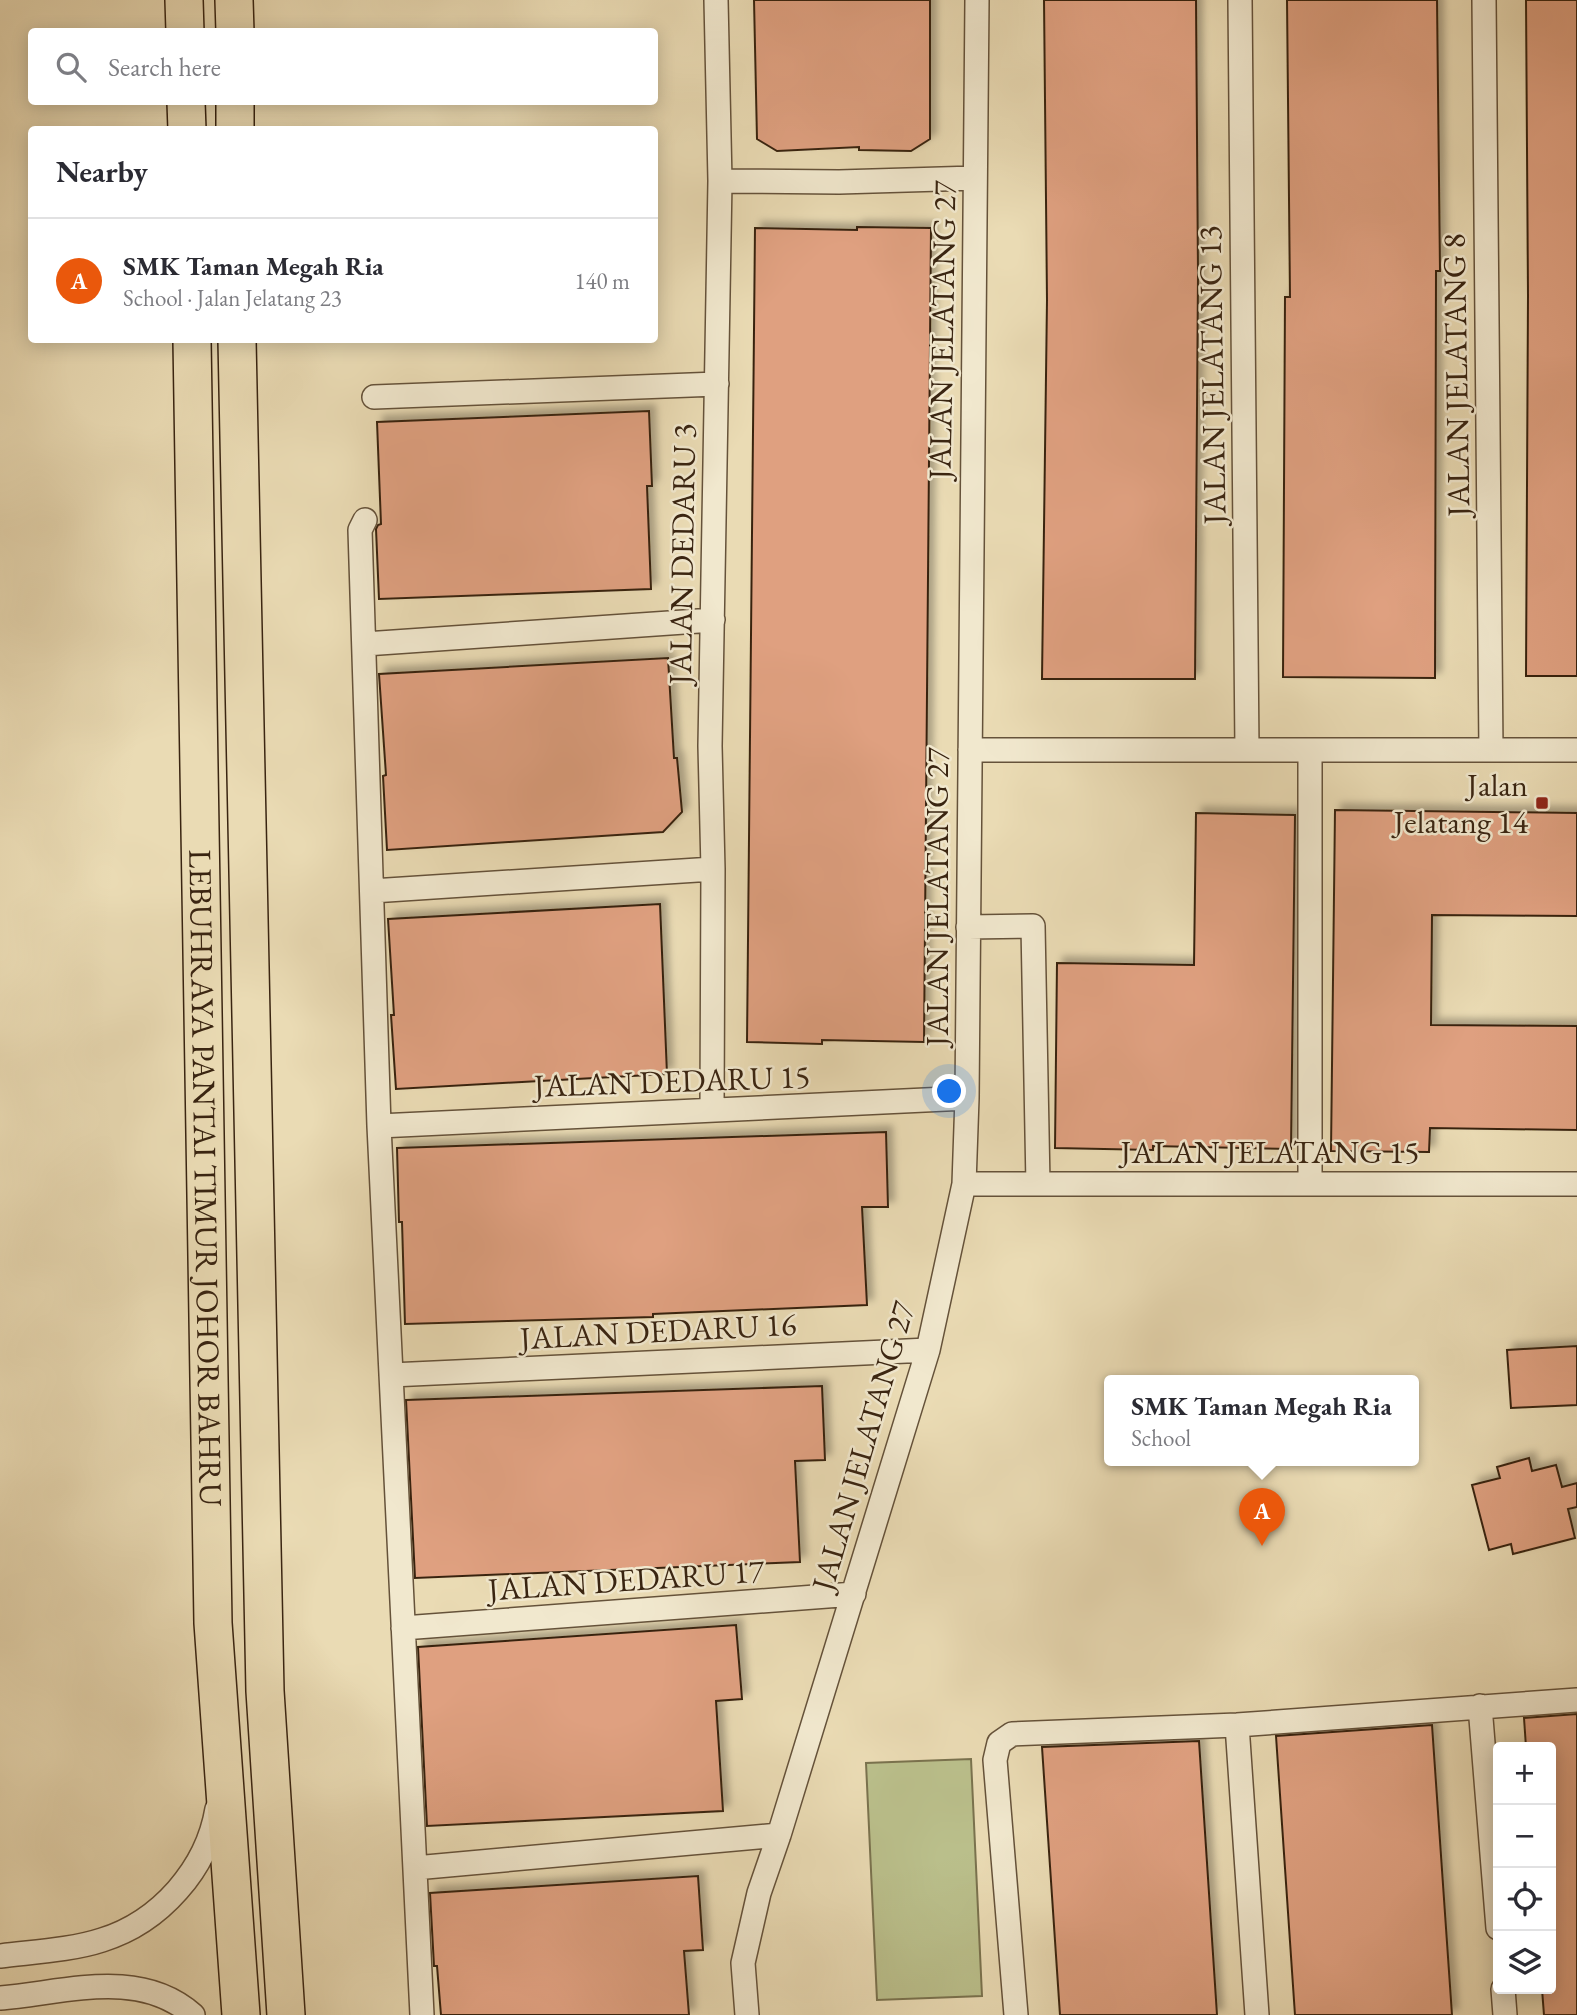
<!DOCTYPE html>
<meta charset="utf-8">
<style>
:root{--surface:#fff;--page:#f2f2f3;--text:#2b2b33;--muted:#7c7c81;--line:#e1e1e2;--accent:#ea580c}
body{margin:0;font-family:"EB Garamond",serif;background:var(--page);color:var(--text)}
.controls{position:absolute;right:21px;bottom:21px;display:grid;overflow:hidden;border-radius:7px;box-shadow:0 4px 18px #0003}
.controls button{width:63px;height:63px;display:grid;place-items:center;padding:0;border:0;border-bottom:2px solid var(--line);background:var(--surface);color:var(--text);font:35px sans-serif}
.you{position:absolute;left:950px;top:1092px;width:24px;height:24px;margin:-18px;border:5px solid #fff;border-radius:50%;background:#1a73e8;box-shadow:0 0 0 10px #1a73e833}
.badge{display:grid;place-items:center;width:46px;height:46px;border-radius:50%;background:var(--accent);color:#fff;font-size:23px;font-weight:700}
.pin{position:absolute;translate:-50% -58px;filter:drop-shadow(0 2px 4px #0008)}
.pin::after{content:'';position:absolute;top:37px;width:24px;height:21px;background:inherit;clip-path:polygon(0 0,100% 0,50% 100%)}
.popup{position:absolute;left:1104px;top:1375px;width:315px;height:91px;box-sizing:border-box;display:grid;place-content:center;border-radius:7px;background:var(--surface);filter:drop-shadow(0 2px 5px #0005);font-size:23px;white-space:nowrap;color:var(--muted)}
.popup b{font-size:26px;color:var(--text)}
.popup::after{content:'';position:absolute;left:50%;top:100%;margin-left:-14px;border:14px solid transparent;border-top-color:var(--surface)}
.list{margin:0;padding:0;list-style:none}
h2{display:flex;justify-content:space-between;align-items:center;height:91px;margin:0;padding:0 28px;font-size:30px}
h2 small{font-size:23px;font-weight:400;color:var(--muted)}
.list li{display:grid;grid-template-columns:46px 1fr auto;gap:21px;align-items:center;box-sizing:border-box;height:126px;padding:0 28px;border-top:2px solid var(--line)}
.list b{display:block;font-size:26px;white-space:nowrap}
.list p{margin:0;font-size:23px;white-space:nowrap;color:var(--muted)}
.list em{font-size:23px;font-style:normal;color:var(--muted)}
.icon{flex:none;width:38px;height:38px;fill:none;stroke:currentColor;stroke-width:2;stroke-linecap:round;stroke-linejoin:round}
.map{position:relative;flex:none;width:1577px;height:2015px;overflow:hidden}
.search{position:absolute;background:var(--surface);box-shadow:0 4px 18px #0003;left:28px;top:28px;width:630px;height:77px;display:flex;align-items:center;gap:18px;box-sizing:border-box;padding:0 24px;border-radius:7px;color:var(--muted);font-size:26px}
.panel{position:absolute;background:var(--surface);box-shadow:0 4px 18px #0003;left:28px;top:126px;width:630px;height:217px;border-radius:7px}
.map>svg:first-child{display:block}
.green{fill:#babf8b;stroke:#7a724e;stroke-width:2}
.building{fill:#dfa080;stroke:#392411;stroke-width:2;filter:url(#shadow)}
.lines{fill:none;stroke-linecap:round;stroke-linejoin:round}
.minor-casing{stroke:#65523a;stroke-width:26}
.trunk-casing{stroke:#392411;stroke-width:40}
.minor{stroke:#f1e8ce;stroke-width:23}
.trunk{stroke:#eadbb4;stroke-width:37}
.poi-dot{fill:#8f2418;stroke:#f1e8ce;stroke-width:2.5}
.labels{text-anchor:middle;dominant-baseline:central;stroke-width:5;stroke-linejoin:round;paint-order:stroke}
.street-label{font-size:32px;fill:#392411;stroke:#f1e8ce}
.poi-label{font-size:32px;fill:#392411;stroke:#f1e8ce;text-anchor:end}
</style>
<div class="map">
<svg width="1577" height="2015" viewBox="0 0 1577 2015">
<defs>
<filter id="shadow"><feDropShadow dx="6" dy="-6" stdDeviation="3.5" flood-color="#0004"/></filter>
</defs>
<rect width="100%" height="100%" fill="#eadbb4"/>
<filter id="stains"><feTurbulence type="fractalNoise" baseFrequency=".00286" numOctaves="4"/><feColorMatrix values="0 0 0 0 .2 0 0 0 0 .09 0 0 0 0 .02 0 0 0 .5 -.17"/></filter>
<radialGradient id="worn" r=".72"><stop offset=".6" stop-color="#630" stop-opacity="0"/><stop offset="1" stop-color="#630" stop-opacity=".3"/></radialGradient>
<path class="green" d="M 971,1759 L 982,1996 L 877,2000 L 866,1763 Z"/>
<path class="building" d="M 754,0 L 930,0 L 930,139 L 911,151 L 859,150 L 859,147 L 777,151 L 757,139 Z
M 1044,0 L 1196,0 L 1198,274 L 1195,679 L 1042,679 L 1047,300 Z
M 1287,0 L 1437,0 L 1440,271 L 1436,271 L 1435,678 L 1283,677 L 1285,297 L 1290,297 Z
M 1526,0 L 1577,0 L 1577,676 L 1526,676 L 1528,296 Z
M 857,227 L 931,228 L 924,1042 L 822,1040 L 822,1044 L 747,1042 L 755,228 L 857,230 Z
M 649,411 L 652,486 L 647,486 L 651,589 L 379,599 L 376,529 L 378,525 L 381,524 L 377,422 Z
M 668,658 L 674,758 L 677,758 L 682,812 L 663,832 L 387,850 L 383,776 L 386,775 L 379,674 Z
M 1335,810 L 1577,813 L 1577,916 L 1432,915 L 1431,1025 L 1577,1026 L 1577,1130 L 1430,1128 L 1429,1152 L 1331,1151 Z
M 1196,813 L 1295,815 L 1291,1149 L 1153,1146 L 1153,1150 L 1055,1148 L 1057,963 L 1194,965 Z
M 660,904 L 667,1074 L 396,1089 L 391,1015 L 394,1015 L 388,919 Z
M 886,1132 L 888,1207 L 862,1207 L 867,1305 L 653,1314 L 653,1317 L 405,1324 L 402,1222 L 399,1222 L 397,1148 Z
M 1577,1346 L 1577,1405 L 1511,1408 L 1507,1350 Z
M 822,1386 L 825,1460 L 795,1461 L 800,1562 L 415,1578 L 406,1400 Z
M 1529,1458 L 1532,1471 L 1556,1465 L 1562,1487 L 1577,1483 L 1577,1507 L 1568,1509 L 1575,1538 L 1513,1554 L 1511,1544 L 1489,1550 L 1472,1485 L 1500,1478 L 1497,1467 Z
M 736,1625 L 742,1699 L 716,1701 L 723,1811 L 427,1826 L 418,1647 Z
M 1577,1714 L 1577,2015 L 1544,2015 L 1542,1989 L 1551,1989 L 1551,1747 L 1526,1747 L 1524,1718 Z
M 1432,1725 L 1452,2015 L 1295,2015 L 1276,1736 Z
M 1199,1741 L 1217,2015 L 1060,2015 L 1042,1747 Z
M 698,1876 L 703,1950 L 684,1951 L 689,2015 L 441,2015 L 437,1966 L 434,1966 L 430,1893 Z"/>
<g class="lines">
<g class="minor-casing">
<path id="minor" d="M 1240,0 L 1247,750
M 1484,0 L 1491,750
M 720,181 L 839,182 L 975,178
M 374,397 L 717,384
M 365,520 L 360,530 L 379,1126 L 422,2015
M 365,644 L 713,620
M 970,750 L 1577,750
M 1310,750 L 1310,1184
M 372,891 L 713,869
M 968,927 L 1033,926 L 1038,1184
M 712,1109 L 713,869 L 710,746 L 720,181 L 716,0
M 379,1126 L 967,1098
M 964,1184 L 1577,1184
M 391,1375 L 928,1350
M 403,1628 L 854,1594
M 1480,1706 L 1498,1928
M 1237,1725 L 1257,2015
M 415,1868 L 779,1835
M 0,1956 C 31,1952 72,1950 102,1940 C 160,1922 207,1869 217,1809
M 1503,1989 L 1505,2015
M 0,1998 C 64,1993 139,1967 193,2015
M 747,2015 L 743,1963 L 759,1893 L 779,1835 L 928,1350 L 964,1184 L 967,1098 L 977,0
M 1016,2015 L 995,1760 L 999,1743 L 1012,1734 L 1237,1725 L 1577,1700"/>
</g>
<g class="trunk-casing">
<g id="trunk">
<path d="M 184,0 L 185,32"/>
<path d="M 234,0 L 235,32"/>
<path d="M 186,102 L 187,130"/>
<path d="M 235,102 L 235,130"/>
<path id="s1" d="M 192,340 L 213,1623 L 241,2015"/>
<path d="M 237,340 L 265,1691 L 286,2015"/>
</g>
</g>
<use href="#minor" class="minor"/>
<use href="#trunk" class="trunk"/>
</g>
<rect class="poi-dot" x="1535" y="796" width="14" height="14" rx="3.5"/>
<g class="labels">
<g class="street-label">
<text transform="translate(942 330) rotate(-89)">JALAN JELATANG 27</text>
<text transform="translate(1212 375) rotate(-91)">JALAN JELATANG 13</text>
<text transform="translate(1456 375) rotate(-91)">JALAN JELATANG 8</text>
<text transform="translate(682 554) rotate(-89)">JALAN DEDARU 3</text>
<text transform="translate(937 897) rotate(-90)">JALAN JELATANG 27</text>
<text transform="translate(672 1081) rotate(-2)">JALAN DEDARU 15</text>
<text x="1270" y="1152">JALAN JELATANG 15</text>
<text stroke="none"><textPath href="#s1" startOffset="838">LEBUHRAYA PANTAI TIMUR JOHOR BAHRU</textPath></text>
<text transform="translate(658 1331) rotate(-3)">JALAN DEDARU 16</text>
<text transform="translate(863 1446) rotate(-74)">JALAN JELATANG 27</text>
<text transform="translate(626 1580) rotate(-4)">JALAN DEDARU 17</text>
</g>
<g class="poi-label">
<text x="1528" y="785">Jalan<tspan x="1528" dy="37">Jelatang 14</tspan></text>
</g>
</g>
<rect width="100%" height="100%" filter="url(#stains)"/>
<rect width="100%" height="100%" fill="url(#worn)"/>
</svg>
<div class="controls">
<button>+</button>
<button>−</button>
<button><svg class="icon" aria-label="locate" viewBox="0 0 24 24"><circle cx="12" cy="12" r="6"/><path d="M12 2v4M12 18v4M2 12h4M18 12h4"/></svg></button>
<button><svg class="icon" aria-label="layers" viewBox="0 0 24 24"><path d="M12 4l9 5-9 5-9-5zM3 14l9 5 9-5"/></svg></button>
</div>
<div class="you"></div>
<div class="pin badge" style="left:1262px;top:1546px">A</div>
<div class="popup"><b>SMK Taman Megah Ria</b>School</div>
<div class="search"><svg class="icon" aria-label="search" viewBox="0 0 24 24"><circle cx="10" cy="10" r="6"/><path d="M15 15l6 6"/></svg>Search here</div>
<section class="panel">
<h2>Nearby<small></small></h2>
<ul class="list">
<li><span class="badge">A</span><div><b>SMK Taman Megah Ria</b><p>School · Jalan Jelatang 23</p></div><em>140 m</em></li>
</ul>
</section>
</div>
